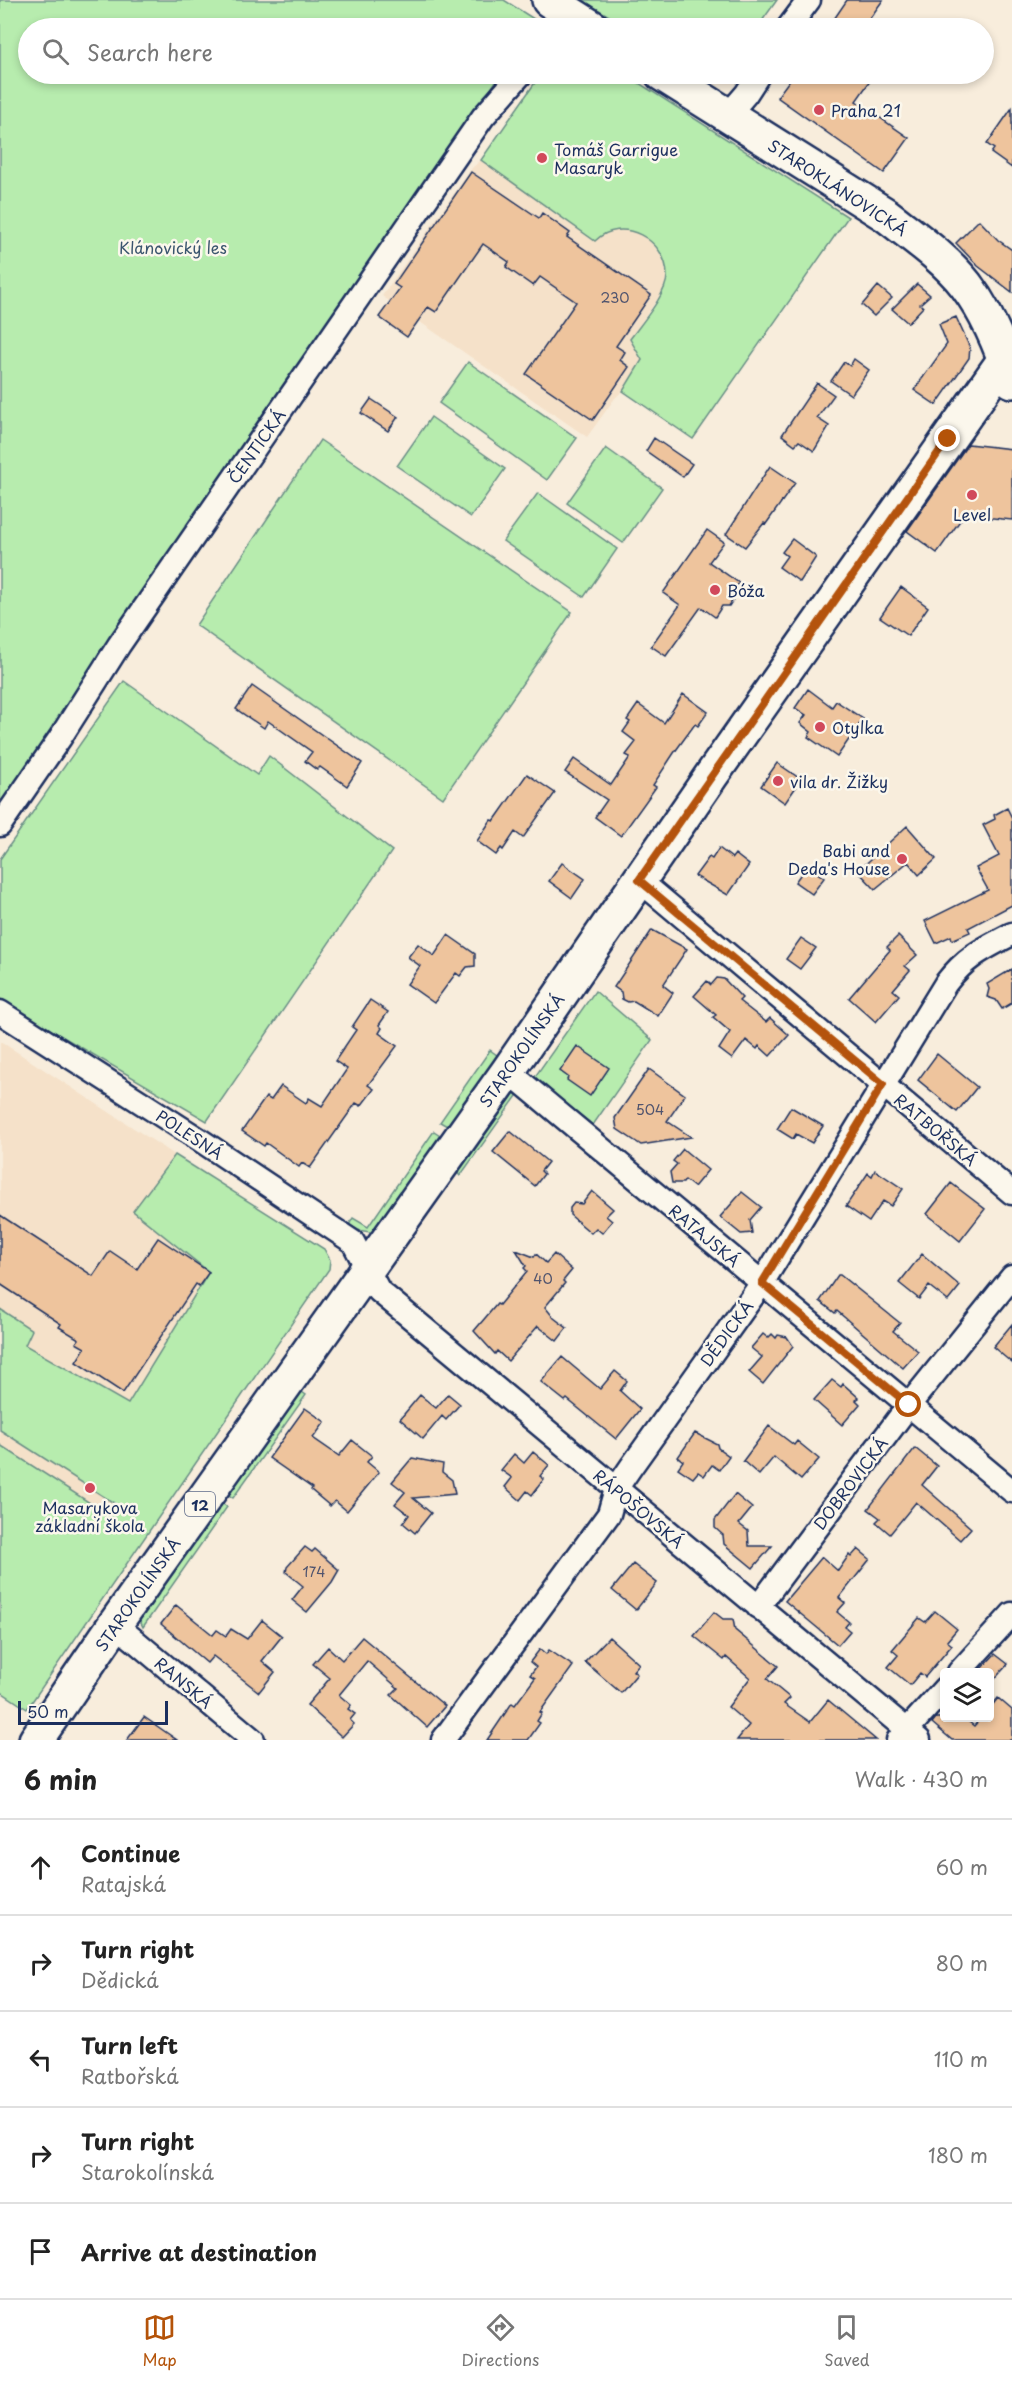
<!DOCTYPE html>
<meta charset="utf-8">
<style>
:root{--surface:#fff;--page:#f6f6f6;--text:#222;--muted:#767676;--line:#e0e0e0;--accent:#b45309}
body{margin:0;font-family:"Playpen Sans",sans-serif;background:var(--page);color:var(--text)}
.controls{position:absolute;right:18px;bottom:18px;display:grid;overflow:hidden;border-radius:6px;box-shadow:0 3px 9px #0003}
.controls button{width:54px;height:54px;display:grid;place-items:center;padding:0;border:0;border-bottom:2px solid var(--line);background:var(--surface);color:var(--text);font:30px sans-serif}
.scale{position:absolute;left:18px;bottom:15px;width:150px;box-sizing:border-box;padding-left:6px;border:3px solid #1b2f5e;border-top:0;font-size:16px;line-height:21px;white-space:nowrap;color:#1b2f5e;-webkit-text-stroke:4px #fbf7ec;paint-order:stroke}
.stop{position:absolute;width:18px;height:18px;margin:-14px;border:4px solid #b45309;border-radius:50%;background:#fff}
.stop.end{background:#b45309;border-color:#fff;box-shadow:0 2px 6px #0008}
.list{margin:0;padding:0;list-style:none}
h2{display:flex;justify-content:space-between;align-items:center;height:78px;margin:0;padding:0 24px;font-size:26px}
h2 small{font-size:20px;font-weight:400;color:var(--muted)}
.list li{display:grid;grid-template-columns:39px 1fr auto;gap:18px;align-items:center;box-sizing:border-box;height:96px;padding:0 24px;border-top:2px solid var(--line)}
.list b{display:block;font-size:22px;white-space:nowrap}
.list p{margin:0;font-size:20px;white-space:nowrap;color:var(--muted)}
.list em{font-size:20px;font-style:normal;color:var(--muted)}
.icon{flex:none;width:33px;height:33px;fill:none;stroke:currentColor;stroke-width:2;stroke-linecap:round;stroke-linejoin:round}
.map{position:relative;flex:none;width:1012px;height:1740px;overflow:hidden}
.search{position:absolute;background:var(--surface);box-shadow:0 3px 9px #0003;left:18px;right:18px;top:18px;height:66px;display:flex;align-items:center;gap:15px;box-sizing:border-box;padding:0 21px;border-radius:33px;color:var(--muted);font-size:22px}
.sheet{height:558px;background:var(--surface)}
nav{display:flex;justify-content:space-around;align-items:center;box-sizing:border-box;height:84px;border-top:2px solid var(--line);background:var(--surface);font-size:16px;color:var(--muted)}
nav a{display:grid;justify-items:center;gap:3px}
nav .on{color:var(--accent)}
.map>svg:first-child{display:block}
.built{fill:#f5e1c9}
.green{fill:#b7ecae;stroke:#698e86;stroke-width:1.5}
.building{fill:#eec49d;stroke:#1b2f5e;stroke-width:1.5}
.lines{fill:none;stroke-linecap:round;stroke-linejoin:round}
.street-casing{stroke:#1b2f5e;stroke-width:27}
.secondary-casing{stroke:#1b2f5e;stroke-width:38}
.primary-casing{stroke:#1b2f5e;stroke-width:38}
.street{stroke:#fbf7ec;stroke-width:22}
.secondary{stroke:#fbf7ec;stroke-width:33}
.primary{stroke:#fbf7ec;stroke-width:33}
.route{stroke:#b45309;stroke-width:8}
.poi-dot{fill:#d1495b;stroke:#fbf7ec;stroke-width:2}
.labels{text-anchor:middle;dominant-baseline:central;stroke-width:5;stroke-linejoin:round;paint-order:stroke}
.number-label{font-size:14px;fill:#50546e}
.shield{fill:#fbf7ec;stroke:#5e6b89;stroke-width:1.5}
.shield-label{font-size:15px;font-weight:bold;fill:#1b2f5e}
.poi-label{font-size:16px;fill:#1b2f5e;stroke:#fbf7ec;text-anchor:start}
.street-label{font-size:16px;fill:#1b2f5e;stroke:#fbf7ec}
.park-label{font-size:16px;fill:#3a556e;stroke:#fbf7ec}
</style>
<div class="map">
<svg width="1012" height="1740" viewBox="0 0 1012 1740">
<rect width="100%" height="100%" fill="#f8eddc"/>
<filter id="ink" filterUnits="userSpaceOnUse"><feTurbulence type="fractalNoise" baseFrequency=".0167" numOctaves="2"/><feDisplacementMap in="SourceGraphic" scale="12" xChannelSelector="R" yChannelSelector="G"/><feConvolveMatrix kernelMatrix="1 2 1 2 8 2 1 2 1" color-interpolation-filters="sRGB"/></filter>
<g filter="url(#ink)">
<path class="built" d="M 481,160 L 594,241 L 603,233 L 614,230 L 629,230 L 643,235 L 656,247 L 664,261 L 667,276 L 663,291 L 630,339 L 642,360 L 623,391 L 615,398 L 587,437 L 382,296 L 472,168 Z
M 0,1041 L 175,1155 L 324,1249 L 330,1260 L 329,1269 L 27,1709 L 0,1692 Z"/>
<path class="green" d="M 0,0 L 504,0 L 537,21 L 532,28 L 28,28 L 28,74 L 501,74 L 0,810 Z
M 582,0 L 777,0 L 757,28 L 629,28 Z
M 541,74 L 625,74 L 848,217 L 693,439 L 623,391 L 642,360 L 630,339 C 641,324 667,294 667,276 C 667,239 621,215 595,241 L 481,160 Z
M 468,362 L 577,438 L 547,480 L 439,403 Z
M 431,417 L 505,469 L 471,517 L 397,466 Z
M 320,440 L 572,612 L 443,798 L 196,625 Z
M 606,448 L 662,488 L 623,543 L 567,503 Z
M 538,493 L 617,549 L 584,597 L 503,541 Z
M 124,681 L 257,775 L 269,756 L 392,851 L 207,1121 L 0,1000 L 0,859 Z
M 595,991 L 652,1040 L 593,1125 L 534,1078 Z
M 490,1050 L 501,1058 L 453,1127 L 447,1126 L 440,1122 Z
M 519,1093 L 460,1176 L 456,1171 L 504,1094 Z
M 434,1131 L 440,1135 L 442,1142 L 376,1233 L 358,1230 L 349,1225 L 353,1218 L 368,1227 Z
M 175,1155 L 324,1249 L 330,1260 L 329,1269 L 27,1709 L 0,1691 L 0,1445 L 110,1516 L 117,1505 L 0,1430 L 0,1309 L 32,1330 L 25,1345 L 128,1404 L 209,1272 L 133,1211 Z
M 299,1390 L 306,1395 L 233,1498 L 226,1493 Z
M 219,1501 L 227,1507 L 143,1627 L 138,1617 Z"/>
<path class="building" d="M 847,0 L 883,0 L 863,28 L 828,28 Z
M 794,74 L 875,74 L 856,101 L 909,138 L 884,173 L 777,97 Z
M 1012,108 L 1012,168 L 991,153 L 994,149 L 987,144 Z
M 471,172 L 539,218 L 542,213 L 570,233 L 567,237 L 651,295 L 616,346 L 625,352 L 620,360 L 629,367 L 593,420 L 526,374 L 576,302 L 540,277 L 533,286 L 506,267 L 509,262 L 483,244 L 436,312 L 428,307 L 407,337 L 379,317 L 400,288 L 394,284 Z
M 979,220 L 998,240 L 1012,250 L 1012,292 L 978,266 L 956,243 Z
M 917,284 L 930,295 L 920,304 L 923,307 L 908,323 L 892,309 Z
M 878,286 L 892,298 L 874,316 L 862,305 Z
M 956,317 L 970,348 L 969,358 L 936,405 L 914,390 L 947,344 L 939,324 Z
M 854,359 L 869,370 L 851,395 L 831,381 L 844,362 L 850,366 Z
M 817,383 L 834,395 L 817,418 L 829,426 L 814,451 L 799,441 L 795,445 L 782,435 Z
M 371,399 L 398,417 L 388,431 L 361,413 Z
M 654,438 L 692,464 L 683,477 L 646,451 Z
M 968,444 L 1012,449 L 1012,520 L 964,515 L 937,553 L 907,531 Z
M 770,466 L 795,483 L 766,524 L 764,523 L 745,547 L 726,534 Z
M 707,530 L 724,542 L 709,562 L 739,583 L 731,594 L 733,600 L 729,606 L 722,606 L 715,617 L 701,607 L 666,656 L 651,646 L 680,605 L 663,593 Z
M 792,539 L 816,557 L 800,582 L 779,567 L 787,556 L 782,552 Z
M 901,587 L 928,607 L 908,636 L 880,617 Z
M 252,686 L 362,763 L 347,786 L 320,767 L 317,770 L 305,761 L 312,752 L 268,721 L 264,728 L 236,709 Z
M 808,689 L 832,707 L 836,701 L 863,719 L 837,757 L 808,737 L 811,732 L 800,723 L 806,715 L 795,708 Z
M 683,694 L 708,712 L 698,726 L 695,724 L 674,753 L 653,785 L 656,787 L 621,836 L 595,817 L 607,800 L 565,772 L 574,759 L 611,785 L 630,757 L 626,755 L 636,742 L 623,732 L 630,722 L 627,720 L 638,704 L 664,723 Z
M 777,763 L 799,778 L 794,785 L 796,787 L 785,803 L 761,786 Z
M 527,774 L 555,793 L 523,838 L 515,832 L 503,850 L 501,848 L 496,855 L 477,841 L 491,820 L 494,821 Z
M 1007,808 L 1012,818 L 1012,905 L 968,928 L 970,932 L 952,940 L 951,936 L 936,943 L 925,921 L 988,890 L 976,868 L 999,856 L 983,825 L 995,819 L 994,815 Z
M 907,826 L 936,859 L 919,875 L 908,862 L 875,889 L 858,871 Z
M 719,848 L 732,858 L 735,854 L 749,865 L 728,895 L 695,876 L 709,857 L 712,859 Z
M 562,863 L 585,879 L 572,898 L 549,881 Z
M 807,865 L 824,878 L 812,894 L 795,882 Z
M 652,930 L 687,949 L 663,985 L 673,993 L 658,1016 L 634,1001 L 628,1002 L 622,999 L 621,992 L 614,987 Z
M 448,935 L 475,954 L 475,966 L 467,967 L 460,976 L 456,973 L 434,1003 L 407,984 L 420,966 L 408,957 L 418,944 L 434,956 Z
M 898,936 L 917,955 L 905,966 L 910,970 L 893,990 L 899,995 L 876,1022 L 849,998 L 890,950 L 887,947 Z
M 801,938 L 816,948 L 800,969 L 786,959 Z
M 1012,969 L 1012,1003 L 1002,1009 L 996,1000 L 987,997 L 989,989 L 987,984 Z
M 717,978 L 724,979 L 742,998 L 739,1001 L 766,1022 L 770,1018 L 789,1035 L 770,1056 L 759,1046 L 757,1049 L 746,1040 L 732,1059 L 719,1049 L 730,1032 L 713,1017 L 716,1015 L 694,996 L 707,981 L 711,985 Z
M 370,1000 L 388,1012 L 379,1025 L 382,1028 L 379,1033 L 397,1046 L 368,1085 L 374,1089 L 361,1106 L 356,1103 L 310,1168 L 302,1163 L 299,1167 L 266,1143 L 264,1146 L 242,1131 L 266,1097 L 271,1100 L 281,1086 L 306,1103 L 309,1098 L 322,1106 L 347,1069 L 335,1061 L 356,1030 L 352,1027 Z
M 577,1046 L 609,1068 L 590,1096 L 567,1080 L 568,1077 L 560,1071 Z
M 937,1054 L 977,1087 L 957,1112 L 918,1080 Z
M 649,1069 L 685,1095 L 667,1121 L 691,1137 L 641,1145 L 617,1129 L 615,1118 Z
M 791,1107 L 823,1126 L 812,1143 L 796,1134 L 793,1139 L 777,1129 Z
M 510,1131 L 548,1162 L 541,1171 L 544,1174 L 535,1186 L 493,1152 Z
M 683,1149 L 708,1170 L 694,1187 L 685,1180 L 683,1183 L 672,1183 L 670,1172 L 677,1164 L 673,1161 Z
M 875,1170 L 903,1189 L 891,1206 L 883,1201 L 869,1222 L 846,1206 L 868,1173 L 872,1176 Z
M 951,1183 L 985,1209 L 960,1241 L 927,1214 Z
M 592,1191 L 613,1209 L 606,1216 L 612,1221 L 602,1233 L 596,1228 L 591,1233 L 570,1215 L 570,1208 L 574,1203 L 582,1204 Z
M 742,1192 L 761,1207 L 750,1220 L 752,1233 L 741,1234 L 720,1217 Z
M 0,1215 L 93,1276 L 110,1251 L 137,1269 L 158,1238 L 209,1272 L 199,1286 L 196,1284 L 123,1393 L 76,1362 L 85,1348 L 76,1343 L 79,1339 L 59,1327 L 61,1324 L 0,1284 Z
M 516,1250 L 534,1257 L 536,1254 L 546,1263 L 554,1254 L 572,1270 L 563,1281 L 565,1283 L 545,1307 L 554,1318 L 567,1328 L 557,1341 L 538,1326 L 508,1361 L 497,1351 L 495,1354 L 474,1331 L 497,1304 L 499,1305 L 527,1271 L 524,1268 L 526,1266 Z
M 922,1254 L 960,1286 L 948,1301 L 929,1286 L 919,1299 L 899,1283 Z
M 838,1275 L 840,1275 L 900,1323 L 893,1331 L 918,1351 L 903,1368 L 837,1311 L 835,1313 L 820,1301 Z
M 1012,1324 L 1012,1363 L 993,1347 Z
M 763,1334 L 768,1338 L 772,1334 L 776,1338 L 778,1335 L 787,1337 L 793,1346 L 763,1384 L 749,1372 L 762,1357 L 751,1348 Z
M 562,1357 L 600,1389 L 615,1371 L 627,1381 L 620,1391 L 640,1409 L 616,1439 L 567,1399 L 565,1401 L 541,1382 Z
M 832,1380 L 841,1387 L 843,1384 L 859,1398 L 856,1400 L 860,1404 L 842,1425 L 814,1400 Z
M 448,1394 L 460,1404 L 446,1420 L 442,1416 L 423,1439 L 400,1419 L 420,1395 L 436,1408 Z
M 305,1408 L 325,1422 L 313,1438 L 339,1456 L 352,1440 L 372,1456 L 367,1462 L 379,1472 L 347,1511 L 335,1501 L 330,1506 L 311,1490 L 312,1488 L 269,1458 Z
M 769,1426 L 794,1445 L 797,1441 L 819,1459 L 801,1480 L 774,1457 L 759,1475 L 743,1461 Z
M 695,1433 L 717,1444 L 718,1448 L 729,1456 L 719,1470 L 712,1465 L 704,1476 L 698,1472 L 693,1478 L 678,1468 L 683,1461 L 678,1457 Z
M 915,1448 L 937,1466 L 922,1485 L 971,1528 L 960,1540 L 916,1502 L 890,1534 L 876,1522 L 880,1518 L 868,1509 Z
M 533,1452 L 549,1465 L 540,1476 L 544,1479 L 532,1495 L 527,1491 L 520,1500 L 505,1487 L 512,1478 L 501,1470 L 514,1454 L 524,1463 Z
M 412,1458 L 443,1464 L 442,1472 L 452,1480 L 455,1494 L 413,1498 L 431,1513 L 415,1533 L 403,1523 L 409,1515 L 395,1504 L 405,1492 L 392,1482 Z
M 735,1494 L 752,1508 L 739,1524 L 748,1531 L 749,1546 L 772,1546 L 753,1568 L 724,1544 L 723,1535 L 715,1528 L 715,1520 Z
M 305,1547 L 312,1552 L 315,1549 L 339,1570 L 332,1582 L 307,1612 L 292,1600 L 303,1586 L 286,1572 L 287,1567 Z
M 858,1549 L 870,1559 L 839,1598 L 845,1603 L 837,1612 L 849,1622 L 845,1627 L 850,1631 L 838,1645 L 785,1601 L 822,1557 L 838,1571 L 849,1555 L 851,1557 Z
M 633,1564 L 657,1583 L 636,1610 L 612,1590 Z
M 176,1605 L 213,1635 L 217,1630 L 226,1636 L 231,1629 L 247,1639 L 262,1620 L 282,1636 L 262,1661 L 275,1672 L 259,1692 L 213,1656 L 207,1663 L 161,1624 Z
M 935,1611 L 957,1629 L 947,1641 L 952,1645 L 925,1677 L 920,1673 L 910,1685 L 888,1667 L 898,1655 L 892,1650 L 919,1618 L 925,1622 Z
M 714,1612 L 723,1619 L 733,1619 L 735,1630 L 778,1666 L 767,1679 L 790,1698 L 784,1704 L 810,1722 L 828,1700 L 876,1740 L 737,1740 L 749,1725 L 728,1707 L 750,1678 L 726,1657 L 724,1660 L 694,1636 Z
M 362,1637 L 445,1706 L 427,1727 L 391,1695 L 398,1688 L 367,1661 L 339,1695 L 351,1705 L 348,1709 L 355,1714 L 350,1720 L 354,1724 L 342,1737 L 307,1705 L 330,1678 L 313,1664 L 328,1647 L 342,1660 Z
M 609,1637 L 639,1664 L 633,1671 L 637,1674 L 621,1693 L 585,1662 Z
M 540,1649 L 546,1654 L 549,1650 L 573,1666 L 540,1712 L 542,1713 L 537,1721 L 540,1723 L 528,1740 L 487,1740 L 512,1703 L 515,1705 L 535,1678 L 530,1675 L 536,1667 L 530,1662 Z
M 995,1654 L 1008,1664 L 990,1684 L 990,1672 L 978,1672 Z
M 998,1698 L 1012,1710 L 1012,1740 L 952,1740 L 932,1723 L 936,1718 L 964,1718 L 974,1726 L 981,1718 L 990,1718 L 990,1708 Z
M 144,1717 L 177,1740 L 127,1740 Z"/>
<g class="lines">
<g class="street-casing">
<path id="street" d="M 552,28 L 565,10
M 788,28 L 809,0
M 727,116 L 746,94 L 759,74
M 0,825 L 60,738 L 119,645 L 483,117 L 521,74
M 639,880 L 1012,1193
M 0,1012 L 200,1140 L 353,1242 L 379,1291 L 919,1740
M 508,1071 L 1012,1491
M 758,1607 L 909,1405 L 1012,1277
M 115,1624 L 253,1740
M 959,1672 L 1012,1614
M 443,1740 L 609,1514 L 616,1489 L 631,1467 L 762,1283 L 946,983 C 966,957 983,949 1012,934
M 898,1740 L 944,1689"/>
</g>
<g class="secondary-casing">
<path id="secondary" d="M 549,0 L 593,28
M 662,74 L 886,215 C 913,236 945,258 966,285 C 987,313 1002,349 1012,381"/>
</g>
<g class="primary-casing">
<path id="primary" d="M 36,1740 L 115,1624 L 508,1071 L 711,776 L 1012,349"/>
</g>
<use href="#street" class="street"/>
<use href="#secondary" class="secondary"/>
<use href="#primary" class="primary"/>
</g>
</g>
<g class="lines" filter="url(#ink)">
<path class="route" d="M 909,1405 L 762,1283 L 883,1084 L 639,880 L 948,439"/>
</g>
<g class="poi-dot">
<circle cx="819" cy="110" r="6"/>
<circle cx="542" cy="158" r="6"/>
<circle cx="972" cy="495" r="6"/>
<circle cx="715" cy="590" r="6"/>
<circle cx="820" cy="727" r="6"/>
<circle cx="778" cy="781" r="6"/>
<circle cx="902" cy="859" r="6"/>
<circle cx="90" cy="1488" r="6"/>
</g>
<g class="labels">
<g class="number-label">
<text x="615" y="297">230</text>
<text x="650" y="1109">504</text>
<text x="543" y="1278">40</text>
<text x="314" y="1571">174</text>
</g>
<rect class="shield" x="185" y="1492" width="30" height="24" rx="4.5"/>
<g class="shield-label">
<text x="200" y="1504">12</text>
</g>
<g class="poi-label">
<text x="831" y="110">Praha 21</text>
<text x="554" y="149">Tomáš Garrigue<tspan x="554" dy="18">Masaryk</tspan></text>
<text x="972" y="514" text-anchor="middle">Level</text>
<text x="727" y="590">Bóža</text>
<text x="832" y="727">Otylka</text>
<text x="790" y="781">vila dr. Žižky</text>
<text x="890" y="850" text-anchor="end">Babi and<tspan x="890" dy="18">Deda's House</tspan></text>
<text x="90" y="1507" text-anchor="middle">Masarykova<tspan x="90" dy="18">základní škola</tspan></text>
</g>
<g class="street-label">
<text transform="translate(838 187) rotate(33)">STAROKLÁNOVICKÁ</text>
<text transform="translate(256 446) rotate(-55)">ČENTICKÁ</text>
<text transform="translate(521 1050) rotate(-55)">STAROKOLÍNSKÁ</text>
<text transform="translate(936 1129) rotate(40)">RATBOŘSKÁ</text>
<text transform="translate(190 1134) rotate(33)">POLESNÁ</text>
<text transform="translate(705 1235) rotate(40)">RATAJSKÁ</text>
<text transform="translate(726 1333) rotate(-54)">DĚDICKÁ</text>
<text transform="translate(850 1483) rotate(-53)">DOBROVICKÁ</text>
<text transform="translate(639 1508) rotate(40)">RÁPOŠOVSKÁ</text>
<text transform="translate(137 1594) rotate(-55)">STAROKOLÍNSKÁ</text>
<text transform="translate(184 1682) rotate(40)">RANSKÁ</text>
</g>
<g class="park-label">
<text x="173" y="247">Klánovický les</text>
</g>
</g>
</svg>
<div class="controls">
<button><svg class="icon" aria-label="layers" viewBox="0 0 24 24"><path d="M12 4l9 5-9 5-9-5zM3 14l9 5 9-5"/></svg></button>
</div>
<div class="scale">50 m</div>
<div class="stop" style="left:909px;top:1405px"></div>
<div class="stop end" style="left:948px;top:439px"></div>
<div class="search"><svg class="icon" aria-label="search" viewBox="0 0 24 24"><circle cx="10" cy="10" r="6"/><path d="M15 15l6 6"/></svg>Search here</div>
</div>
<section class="sheet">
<h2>6 min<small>Walk · 430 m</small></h2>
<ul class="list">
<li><svg class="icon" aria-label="ahead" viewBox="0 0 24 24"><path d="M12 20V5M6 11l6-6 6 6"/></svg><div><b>Continue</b><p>Ratajská</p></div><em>60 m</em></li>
<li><svg class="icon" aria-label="right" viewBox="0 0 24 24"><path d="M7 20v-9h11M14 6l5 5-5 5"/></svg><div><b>Turn right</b><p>Dědická</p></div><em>80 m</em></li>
<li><svg class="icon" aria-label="left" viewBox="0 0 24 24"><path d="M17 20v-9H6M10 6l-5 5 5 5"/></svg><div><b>Turn left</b><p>Ratbořská</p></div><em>110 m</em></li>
<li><svg class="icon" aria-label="right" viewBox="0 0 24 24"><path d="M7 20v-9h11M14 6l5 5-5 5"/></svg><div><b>Turn right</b><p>Starokolínská</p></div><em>180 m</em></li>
<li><svg class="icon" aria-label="arrive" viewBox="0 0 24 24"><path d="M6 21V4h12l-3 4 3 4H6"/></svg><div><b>Arrive at destination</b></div></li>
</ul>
</section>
<nav>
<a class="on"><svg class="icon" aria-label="map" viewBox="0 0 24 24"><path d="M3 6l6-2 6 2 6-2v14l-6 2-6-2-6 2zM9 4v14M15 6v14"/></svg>Map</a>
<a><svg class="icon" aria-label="directions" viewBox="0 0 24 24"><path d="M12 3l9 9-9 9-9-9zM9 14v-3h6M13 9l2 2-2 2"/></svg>Directions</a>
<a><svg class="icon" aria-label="saved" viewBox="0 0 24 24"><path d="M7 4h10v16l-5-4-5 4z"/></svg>Saved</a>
</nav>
